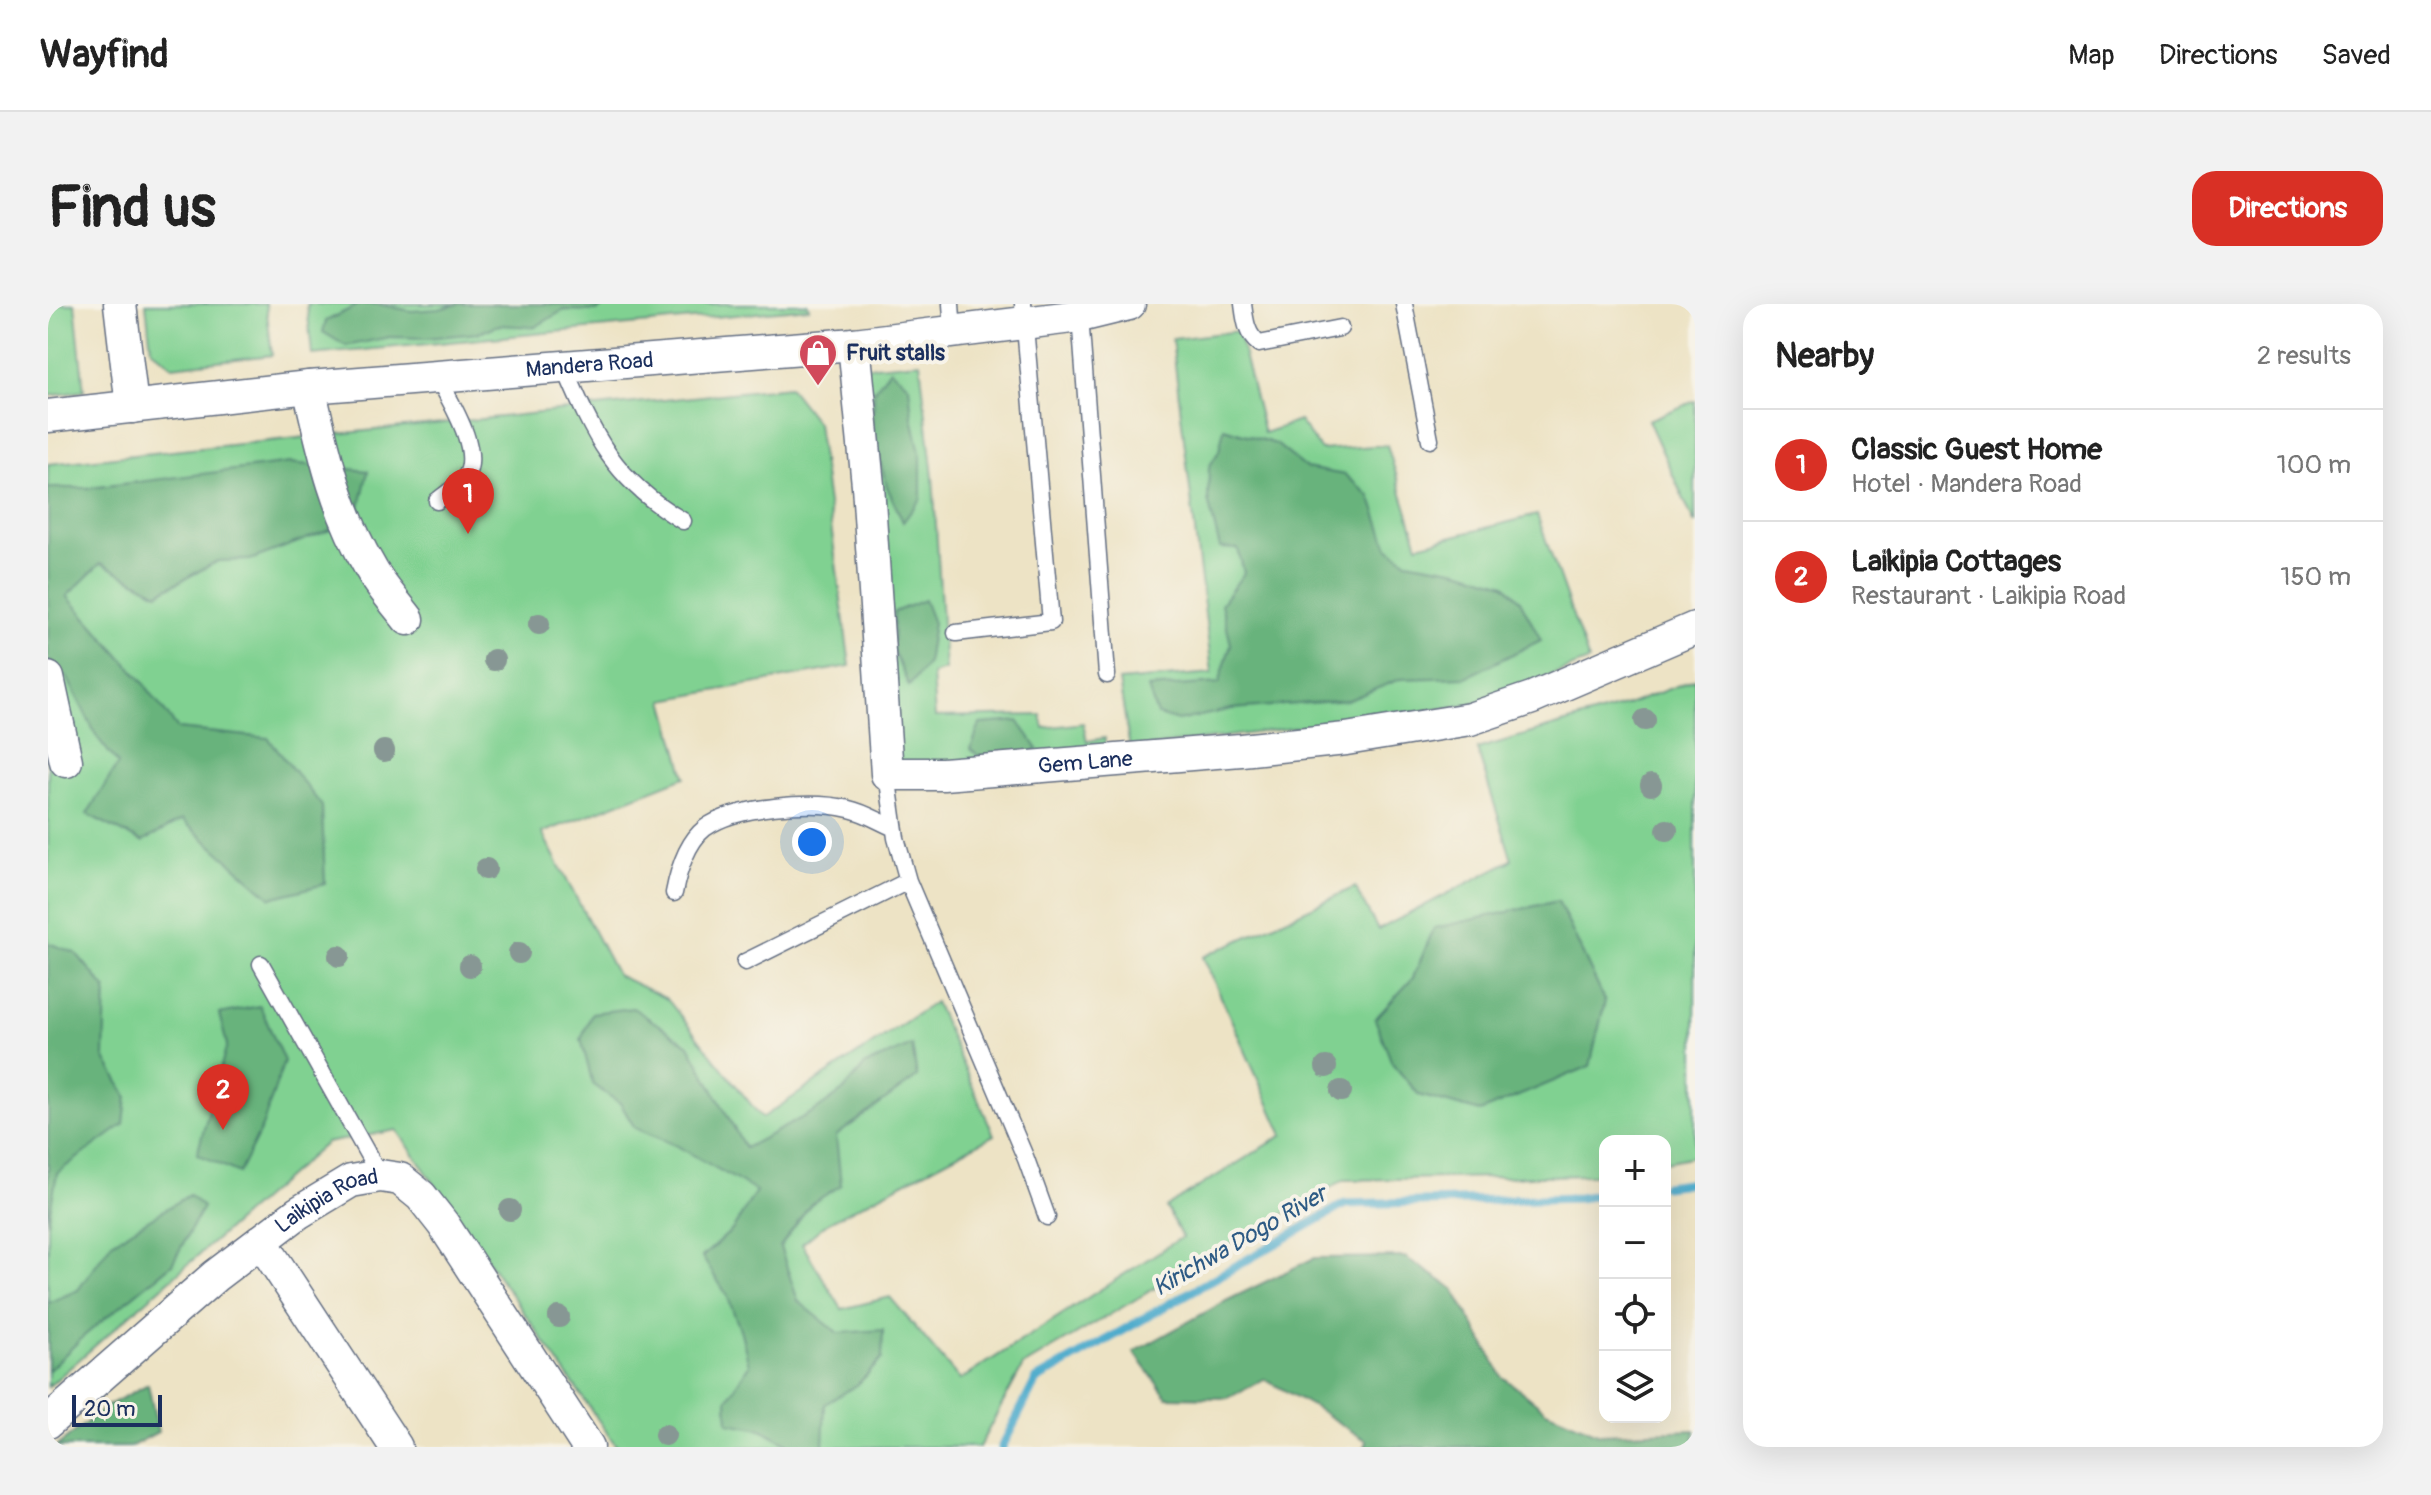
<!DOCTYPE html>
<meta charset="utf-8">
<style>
:root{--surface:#fff;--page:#f2f2f2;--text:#222;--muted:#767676;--line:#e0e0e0;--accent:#d93025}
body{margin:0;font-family:Pangolin,sans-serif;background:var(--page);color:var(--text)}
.controls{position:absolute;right:24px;bottom:24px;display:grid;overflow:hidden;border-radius:16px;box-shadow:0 8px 32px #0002}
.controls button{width:72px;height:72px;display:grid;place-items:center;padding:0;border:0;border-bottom:2px solid var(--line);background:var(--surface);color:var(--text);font:40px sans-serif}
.scale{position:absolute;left:24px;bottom:20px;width:90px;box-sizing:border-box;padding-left:8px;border:4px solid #1b2f5e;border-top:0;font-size:22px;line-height:28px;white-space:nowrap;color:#1b2f5e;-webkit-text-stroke:6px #f7f3e8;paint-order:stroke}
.you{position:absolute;left:764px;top:538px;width:28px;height:28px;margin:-20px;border:6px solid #fff;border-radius:50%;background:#1a73e8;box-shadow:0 0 0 12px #1a73e833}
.badge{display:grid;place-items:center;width:52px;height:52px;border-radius:50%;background:var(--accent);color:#fff;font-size:26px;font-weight:700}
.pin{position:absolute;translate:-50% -66px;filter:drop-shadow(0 2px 4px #0008)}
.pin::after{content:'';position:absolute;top:42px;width:28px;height:24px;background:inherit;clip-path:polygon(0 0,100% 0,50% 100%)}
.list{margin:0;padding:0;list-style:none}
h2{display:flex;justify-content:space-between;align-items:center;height:104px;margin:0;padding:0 32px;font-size:34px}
h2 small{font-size:26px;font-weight:400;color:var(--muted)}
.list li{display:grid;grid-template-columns:52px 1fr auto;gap:24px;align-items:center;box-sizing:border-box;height:112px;padding:0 32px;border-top:2px solid var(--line)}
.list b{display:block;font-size:30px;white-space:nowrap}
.list p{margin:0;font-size:26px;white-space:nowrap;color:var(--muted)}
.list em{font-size:26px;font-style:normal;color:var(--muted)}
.icon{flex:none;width:44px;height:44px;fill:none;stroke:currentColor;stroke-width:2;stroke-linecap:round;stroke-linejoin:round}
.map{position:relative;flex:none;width:1647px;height:1143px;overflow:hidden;border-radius:24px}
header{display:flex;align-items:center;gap:48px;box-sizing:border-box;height:112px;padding:0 40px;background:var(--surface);border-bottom:2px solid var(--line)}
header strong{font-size:38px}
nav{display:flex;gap:44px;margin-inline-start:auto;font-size:28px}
.intro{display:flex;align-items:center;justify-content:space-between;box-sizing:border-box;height:192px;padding:0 48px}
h1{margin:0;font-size:56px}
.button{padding:20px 36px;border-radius:24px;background:var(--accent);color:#fff;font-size:28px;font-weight:700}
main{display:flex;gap:48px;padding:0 48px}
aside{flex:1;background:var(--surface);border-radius:24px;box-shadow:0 8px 32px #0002}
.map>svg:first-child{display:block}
.green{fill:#80d191;stroke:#4e8078;stroke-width:2}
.forest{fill:#68b37b;stroke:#42716c;stroke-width:2}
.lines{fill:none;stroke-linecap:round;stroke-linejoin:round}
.stream{stroke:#4eabcc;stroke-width:9}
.lane-casing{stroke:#646e82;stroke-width:19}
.street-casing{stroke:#646e82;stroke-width:35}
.lane{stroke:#fff;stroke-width:16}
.street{stroke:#fff;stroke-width:32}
.tree{fill:#879794}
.labels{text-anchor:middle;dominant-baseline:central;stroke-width:8;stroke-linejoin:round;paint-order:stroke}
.poi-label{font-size:22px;font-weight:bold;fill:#1b2f5e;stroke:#f7f3e8;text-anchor:start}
.street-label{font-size:22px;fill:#1b2f5e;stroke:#f7f3e8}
.water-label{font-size:24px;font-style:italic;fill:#2d5a84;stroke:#f7f3e8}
</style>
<header>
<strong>Wayfind</strong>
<nav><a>Map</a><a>Directions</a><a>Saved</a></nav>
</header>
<div class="intro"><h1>Find us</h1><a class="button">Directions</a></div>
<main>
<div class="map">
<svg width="1647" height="1143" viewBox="0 0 1647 1143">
<rect width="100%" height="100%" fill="#f7f3e8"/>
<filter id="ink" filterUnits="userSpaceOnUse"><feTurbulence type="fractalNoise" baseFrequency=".0125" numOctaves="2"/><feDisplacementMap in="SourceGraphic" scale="16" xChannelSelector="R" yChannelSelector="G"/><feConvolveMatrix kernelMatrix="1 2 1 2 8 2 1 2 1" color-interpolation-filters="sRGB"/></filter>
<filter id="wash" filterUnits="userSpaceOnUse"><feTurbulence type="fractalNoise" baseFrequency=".006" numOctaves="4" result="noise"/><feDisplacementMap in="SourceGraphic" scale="32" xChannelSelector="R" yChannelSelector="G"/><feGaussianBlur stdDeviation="1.8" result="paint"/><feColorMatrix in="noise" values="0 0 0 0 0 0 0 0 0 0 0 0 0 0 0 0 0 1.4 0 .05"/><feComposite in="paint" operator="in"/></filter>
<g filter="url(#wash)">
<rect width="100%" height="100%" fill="#ede3c5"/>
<path class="green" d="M 0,0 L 27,0 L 36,87 L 0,92 Z
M 98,0 L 218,0 L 224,51 L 124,62 L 103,45 Z
M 259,0 L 760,0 L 761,4 L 264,51 Z
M 1190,27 L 1216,129 L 1251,117 L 1273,146 L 1339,141 L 1370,241 L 1489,211 L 1541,357 L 1422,401 L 1082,445 L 1071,377 L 1164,369 L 1124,35 Z
M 872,58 L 885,173 L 897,366 L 884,370 L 887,413 L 993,411 L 996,424 L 1035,419 L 1039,437 L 1057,434 L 1056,451 L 845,464 L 815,63 Z
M 741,83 L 769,119 L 802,362 L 616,396 L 637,473 L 494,529 L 569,671 L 619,695 L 714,814 L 887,698 L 946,831 L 779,919 L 754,940 L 794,1005 L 842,993 L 912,1076 L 1134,933 L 1118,903 L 1235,831 L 1155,653 L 1307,583 L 1330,626 L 1464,556 L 1429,445 L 1579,401 L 1647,375 L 1647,852 L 1617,858 L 1617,837 L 1557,837 L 1557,869 L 1546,871 L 1296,876 L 1151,958 L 975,1062 L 931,1143 L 569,1143 L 349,826 L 278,839 L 0,1083 L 0,160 Z
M 1647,97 L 1647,220 L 1600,116 Z"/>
<path class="forest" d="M 312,0 L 331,0 L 363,7 L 391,5 L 410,0 L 558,0 L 550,7 L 516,6 L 487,23 L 451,21 L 430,29 L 379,34 L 342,33 L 298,42 L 275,28 L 278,17 Z
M 842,65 L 861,82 L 864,113 L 873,153 L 873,194 L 855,218 L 839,183 L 825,132 L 826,87 Z
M 1176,124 L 1228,140 L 1258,164 L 1297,171 L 1322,192 L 1340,243 L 1359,257 L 1411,266 L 1457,280 L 1472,296 L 1493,336 L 1418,373 L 1352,375 L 1301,396 L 1184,405 L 1130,417 L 1109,411 L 1100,384 L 1171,379 L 1183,340 L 1173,300 L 1196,269 L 1190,245 L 1172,244 L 1160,196 L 1161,163 L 1171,147 Z
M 242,159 L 320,167 L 309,216 L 202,256 L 170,257 L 110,289 L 53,259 L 19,292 L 91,373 L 130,425 L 220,434 L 274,502 L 277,580 L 223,594 L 134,516 L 94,538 L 39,510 L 70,460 L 49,433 L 20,375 L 0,356 L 0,184 L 42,184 Z
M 876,296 L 885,319 L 879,360 L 861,382 L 845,347 L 846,308 Z
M 970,417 L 990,445 L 968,455 L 936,457 L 923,445 L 932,420 Z
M 1510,597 L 1557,697 L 1542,762 L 1432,808 L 1371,791 L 1344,759 L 1327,715 L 1365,674 L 1386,624 Z
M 0,639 L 28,649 L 58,685 L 56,753 L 79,792 L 76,820 L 9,869 L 0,919 Z
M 212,702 L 236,757 L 214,823 L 191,869 L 149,850 L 179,741 L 171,710 Z
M 585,704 L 641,741 L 697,844 L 767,807 L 795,787 L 817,761 L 864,741 L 869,773 L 788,832 L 793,881 L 763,900 L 732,943 L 750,997 L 790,1029 L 835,1026 L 834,1055 L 809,1081 L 777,1100 L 775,1143 L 746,1143 L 713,1125 L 680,1119 L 679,1096 L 701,1061 L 693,1028 L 679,991 L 654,953 L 685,925 L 708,887 L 629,842 L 587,824 L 572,799 L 545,781 L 533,735 L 544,709 Z
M 141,891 L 155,903 L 124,960 L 37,1031 L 0,1067 L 0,999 L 30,986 L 64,938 Z
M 1357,953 L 1406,985 L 1454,1072 L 1498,1107 L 1552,1130 L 1647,1126 L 1647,1143 L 1317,1143 L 1319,1137 L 1266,1103 L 1216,1075 L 1180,1094 L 1119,1093 L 1086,1048 L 1178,997 L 1266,954 Z
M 100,1080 L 110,1128 L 82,1143 L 8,1143 L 59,1102 Z"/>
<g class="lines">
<path class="stream" d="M 1617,882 L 1647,878
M 954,1143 L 988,1076 L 1297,900 L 1531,894 L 1557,890"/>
</g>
</g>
<g filter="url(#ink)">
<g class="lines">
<g class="lane-casing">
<path id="lane" d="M 903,0 L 905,28
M 1195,0 C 1197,15 1198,30 1211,40 L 1292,24
M 1356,0 L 1382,136
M 1032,12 L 1059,371
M 516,62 C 546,133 566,176 635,217
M 389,197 C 397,190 412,181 418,172 C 434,146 401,96 389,72
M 908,329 L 1003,318 L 975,0
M 839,470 L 848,534 L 860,577 L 978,855 L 999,913
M 626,589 C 630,568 639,538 657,524 C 687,502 765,496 801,505 C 816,508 832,518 846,524
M 697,658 L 860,577
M 213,660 L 332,872"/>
</g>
<g class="street-casing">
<g id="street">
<path d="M 72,0 L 84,103"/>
<path id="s1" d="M 806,40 L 820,181 L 839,470 L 895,470 L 1193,446 L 1298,435 L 1422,415 L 1484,394 L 1647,324"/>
<path d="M 261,83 C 276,149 288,206 323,265 C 333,283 348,299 360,315"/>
<path id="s2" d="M 0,112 L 261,83 L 806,40 L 1032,12 L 1081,0"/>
<path d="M 0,374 L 18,457"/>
<path d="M 213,937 L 348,1143"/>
<path id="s3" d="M 0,1118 L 167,972 L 250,909 L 303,877 L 332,872 L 352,875 L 373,892 L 395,920 L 540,1143"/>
</g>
</g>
<use href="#lane" class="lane"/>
<use href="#street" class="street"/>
</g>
<g class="tree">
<circle cx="491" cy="320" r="11"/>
<circle cx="446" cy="356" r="11"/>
<circle cx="1597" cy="416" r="11"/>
<circle cx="336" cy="447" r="11"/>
<circle cx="1603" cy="481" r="11"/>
<circle cx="1619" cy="526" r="11"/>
<circle cx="438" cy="565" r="11"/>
<circle cx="471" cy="649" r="11"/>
<circle cx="291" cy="652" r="11"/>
<circle cx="422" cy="662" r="11"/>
<circle cx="1278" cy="763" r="11"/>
<circle cx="1293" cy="787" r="11"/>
<circle cx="462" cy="906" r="11"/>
<circle cx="511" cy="1013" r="11"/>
<circle cx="617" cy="1131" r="11"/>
</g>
</g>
<defs>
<g id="shop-pin" transform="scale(2)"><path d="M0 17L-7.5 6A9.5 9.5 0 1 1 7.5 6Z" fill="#d1495b" stroke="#f7f3e8"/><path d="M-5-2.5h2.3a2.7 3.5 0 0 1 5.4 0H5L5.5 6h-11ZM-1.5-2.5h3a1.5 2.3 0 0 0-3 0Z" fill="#fff"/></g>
</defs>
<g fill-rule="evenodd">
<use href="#shop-pin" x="770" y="49"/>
</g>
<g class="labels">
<g class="poi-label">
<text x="798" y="49">Fruit stalls</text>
</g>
<g class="street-label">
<text stroke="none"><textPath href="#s2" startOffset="544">Mandera Road</textPath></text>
<text stroke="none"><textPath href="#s1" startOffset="630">Gem Lane</textPath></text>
<text stroke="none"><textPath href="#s3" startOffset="358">Laikipia Road</textPath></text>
</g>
<g class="water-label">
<text transform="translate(1192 937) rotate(-30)">Kirichwa Dogo River</text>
</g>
</g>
</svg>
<div class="controls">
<button>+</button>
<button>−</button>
<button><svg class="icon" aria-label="locate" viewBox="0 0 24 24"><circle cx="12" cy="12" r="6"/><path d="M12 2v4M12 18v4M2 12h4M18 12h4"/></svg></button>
<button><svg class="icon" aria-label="layers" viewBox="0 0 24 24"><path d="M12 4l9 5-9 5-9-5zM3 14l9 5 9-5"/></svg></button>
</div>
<div class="scale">20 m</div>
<div class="you"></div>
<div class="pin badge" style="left:420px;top:230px">1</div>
<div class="pin badge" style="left:175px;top:826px">2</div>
</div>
<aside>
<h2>Nearby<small>2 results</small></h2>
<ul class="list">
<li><span class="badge">1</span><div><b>Classic Guest Home</b><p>Hotel · Mandera Road</p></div><em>100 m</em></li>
<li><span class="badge">2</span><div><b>Laikipia Cottages</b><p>Restaurant · Laikipia Road</p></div><em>150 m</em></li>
</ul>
</aside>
</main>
